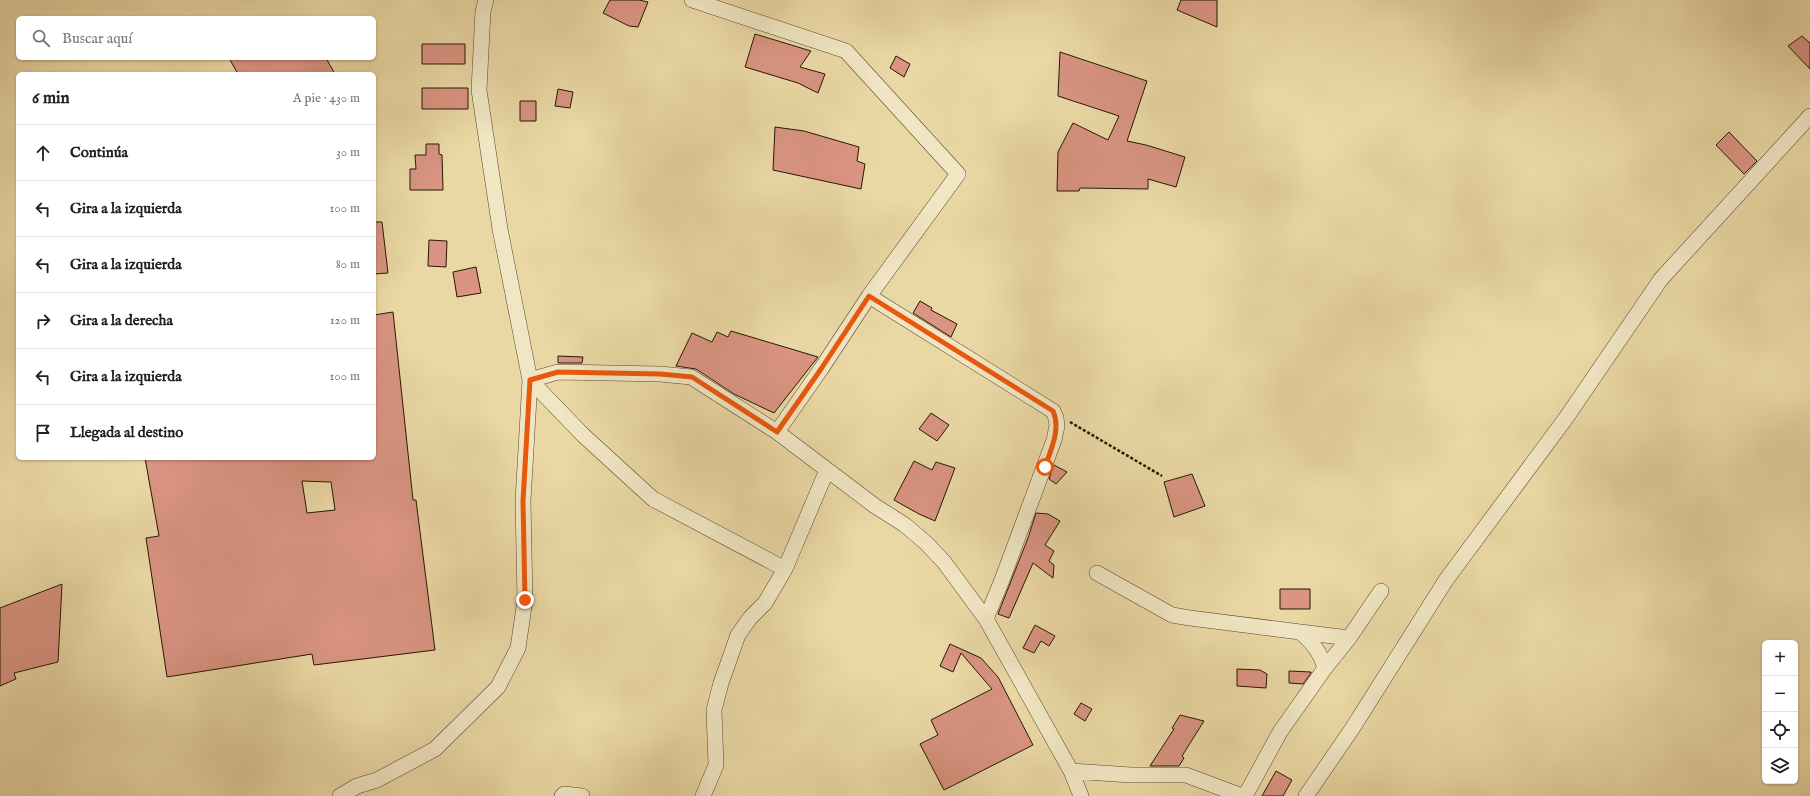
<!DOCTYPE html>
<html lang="es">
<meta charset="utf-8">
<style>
:root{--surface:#fff;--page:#f2f2f2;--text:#202124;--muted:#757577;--line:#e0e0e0}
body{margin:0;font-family:"IM FELL English",serif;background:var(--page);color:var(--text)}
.controls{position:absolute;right:12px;bottom:12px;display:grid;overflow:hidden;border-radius:6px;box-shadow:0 1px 3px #0004}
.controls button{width:36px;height:36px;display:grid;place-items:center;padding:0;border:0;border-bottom:1px solid var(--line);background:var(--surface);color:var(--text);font:20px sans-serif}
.stop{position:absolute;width:12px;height:12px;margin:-9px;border:3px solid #ea580c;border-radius:50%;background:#fff}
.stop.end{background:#ea580c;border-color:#fff;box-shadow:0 1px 4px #0008}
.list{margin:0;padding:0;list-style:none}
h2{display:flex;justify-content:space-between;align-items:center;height:52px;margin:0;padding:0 16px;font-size:17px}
h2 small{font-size:13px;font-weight:400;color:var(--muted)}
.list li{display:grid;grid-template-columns:26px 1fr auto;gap:12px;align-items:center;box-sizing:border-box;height:56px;padding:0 16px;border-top:1px solid var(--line)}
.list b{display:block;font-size:15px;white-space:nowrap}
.list em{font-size:13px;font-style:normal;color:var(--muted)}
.icon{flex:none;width:22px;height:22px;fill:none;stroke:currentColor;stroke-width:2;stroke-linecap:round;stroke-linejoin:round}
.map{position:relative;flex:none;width:1810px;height:796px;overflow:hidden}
.search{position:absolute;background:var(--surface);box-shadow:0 1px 3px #0004;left:16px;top:16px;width:360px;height:44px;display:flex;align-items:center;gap:10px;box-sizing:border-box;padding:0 14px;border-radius:6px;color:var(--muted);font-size:15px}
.panel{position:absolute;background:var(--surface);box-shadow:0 1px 3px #0004;left:16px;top:72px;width:360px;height:388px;border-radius:6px}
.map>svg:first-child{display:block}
.building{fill:#d99482;stroke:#251703;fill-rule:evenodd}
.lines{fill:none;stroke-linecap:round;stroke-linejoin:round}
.minor-casing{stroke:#56472b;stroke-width:16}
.path{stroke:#251703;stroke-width:2.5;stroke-dasharray:3 2;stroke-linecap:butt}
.minor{stroke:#f1e6c4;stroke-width:15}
.route{stroke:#ea580c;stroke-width:5}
</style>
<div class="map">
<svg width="1810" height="796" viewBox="0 0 1810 796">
<rect width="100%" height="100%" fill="#ead8a4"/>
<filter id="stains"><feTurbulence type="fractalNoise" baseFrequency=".005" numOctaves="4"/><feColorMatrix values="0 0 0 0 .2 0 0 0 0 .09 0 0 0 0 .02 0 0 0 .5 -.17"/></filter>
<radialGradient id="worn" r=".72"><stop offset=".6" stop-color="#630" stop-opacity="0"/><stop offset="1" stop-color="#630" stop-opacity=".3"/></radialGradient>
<path class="building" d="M 610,0 L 639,0 L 648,2 L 638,27 L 629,26 L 603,13 Z
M 1181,0 L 1217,0 L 1217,27 L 1177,10 Z
M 755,34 L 811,51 L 800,67 L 825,74 L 818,93 L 798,83 L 745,67 Z
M 1802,36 L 1810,43 L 1810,69 L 1788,46 Z
M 422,44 L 465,44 L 465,64 L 422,64 Z
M 1060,52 L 1147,81 L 1127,141 L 1146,145 L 1185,157 L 1176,187 L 1148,179 L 1148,189 L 1080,188 L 1079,191 L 1057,191 L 1058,152 L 1073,123 L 1108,140 L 1119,116 L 1058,96 Z
M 896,56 L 910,64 L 904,77 L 890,68 Z
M 229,58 L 326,58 L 335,74 L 238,74 Z
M 422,88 L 468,88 L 468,109 L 422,109 Z
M 558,89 L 573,92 L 570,108 L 555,106 Z
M 520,101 L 536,101 L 536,121 L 520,121 Z
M 775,127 L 804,131 L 859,147 L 857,161 L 865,164 L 861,189 L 773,170 Z
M 1729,132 L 1757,161 L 1744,174 L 1716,145 Z
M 426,144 L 439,144 L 439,154 L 442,155 L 443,190 L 410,190 L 410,169 L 416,169 L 415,155 L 426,155 Z
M 374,222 L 382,222 L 388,273 L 374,274 Z
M 429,240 L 447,241 L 446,267 L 428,266 Z
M 476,267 L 481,293 L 457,297 L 453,272 Z
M 920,301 L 932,308 L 931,310 L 957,324 L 951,337 L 913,313 Z
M 393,312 L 413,500 L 416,500 L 435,650 L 314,665 L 312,654 L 167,677 L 146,538 L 159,536 L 145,458 L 374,458 L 374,315 ZM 302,481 L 331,482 L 335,510 L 307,513 Z
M 731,331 L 818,357 L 774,413 L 734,394 L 696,369 L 676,366 L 692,333 L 712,342 L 717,332 L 728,337 Z
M 558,356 L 583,357 L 582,363 L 558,363 Z
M 931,413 L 949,425 L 937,441 L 919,429 Z
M 914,461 L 932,470 L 936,462 L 955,468 L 935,521 L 919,514 L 894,500 Z
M 1054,465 L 1067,472 L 1056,484 L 1049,479 Z
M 1192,474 L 1205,506 L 1174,517 L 1164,482 Z
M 1036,513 L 1048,514 L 1060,521 L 1045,545 L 1054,551 L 1049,561 L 1054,565 L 1053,578 L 1033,563 L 1009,618 L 998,614 L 1028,538 Z
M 62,584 L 58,662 L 14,673 L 16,679 L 0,686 L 0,608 Z
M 1280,589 L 1310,589 L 1310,609 L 1280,609 Z
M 1035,625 L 1055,636 L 1049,646 L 1041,641 L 1034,653 L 1023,648 Z
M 950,644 L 981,658 L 998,677 L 1033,745 L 944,790 L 920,744 L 938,735 L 931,720 L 992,689 L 961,653 L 953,672 L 940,666 Z
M 1237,669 L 1260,670 L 1267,674 L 1266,688 L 1237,686 Z
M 1289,671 L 1311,672 L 1311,673 L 1303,684 L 1289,683 Z
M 1081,703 L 1092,709 L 1085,721 L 1074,714 Z
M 1180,715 L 1204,721 L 1182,756 L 1184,758 L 1179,766 L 1150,766 L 1174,729 L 1172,728 Z
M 1276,771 L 1292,780 L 1283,796 L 1262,796 Z"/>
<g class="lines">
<g class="minor-casing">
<path id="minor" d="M 692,0 L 846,51 L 958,174 L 869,296 L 821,369 L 777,432
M 869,296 L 1053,411 L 1056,418 L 1057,426 L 1054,440 L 1002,580 L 986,619
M 827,470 L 785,569 L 653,499 L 583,435 L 530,380 L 558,372 L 660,374 L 691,377 L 777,432 L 875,506 L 905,525 L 926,543 L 944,562 L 986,619 L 1071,771 L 1081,796
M 1097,573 L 1172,615 L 1190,618 L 1300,632 C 1313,643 1320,652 1325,668
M 1300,632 L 1349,638
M 1071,771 L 1131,775 L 1186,775 L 1242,796
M 340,796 L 357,786 L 377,780 L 435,749 L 498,687 L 518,648 L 525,600 L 523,501 L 530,380 L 500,229 L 479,90 L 483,11 L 486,0
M 562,796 L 564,794 L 582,796
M 703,796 L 716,765 L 714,710 L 721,683 L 738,635 L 750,618 L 765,603 L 785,569
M 1245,796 L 1280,732 L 1325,668 L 1349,638 L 1381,591
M 1306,796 L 1352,729 L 1446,580 L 1566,418 L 1661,279 L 1810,116"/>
</g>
<path class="path" d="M 1070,422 L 1162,476"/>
<use href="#minor" class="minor"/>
</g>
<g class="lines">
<path class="route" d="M 525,600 L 523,501 L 530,380 L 558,372 L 660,374 L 692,377 L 777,432 L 821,369 L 869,296 L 1053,411 C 1061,429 1051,449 1045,467"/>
</g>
<rect width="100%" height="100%" filter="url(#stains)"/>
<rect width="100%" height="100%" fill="url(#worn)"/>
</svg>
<div class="controls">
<button>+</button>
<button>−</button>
<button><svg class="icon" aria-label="locate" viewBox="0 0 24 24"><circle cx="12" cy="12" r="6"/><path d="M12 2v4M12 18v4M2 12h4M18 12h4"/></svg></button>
<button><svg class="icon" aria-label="layers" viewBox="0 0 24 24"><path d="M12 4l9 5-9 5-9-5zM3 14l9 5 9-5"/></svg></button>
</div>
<div class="stop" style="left:1045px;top:467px"></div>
<div class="stop end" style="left:525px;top:600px"></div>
<div class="search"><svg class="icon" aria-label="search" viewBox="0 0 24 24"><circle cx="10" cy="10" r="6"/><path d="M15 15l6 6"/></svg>Buscar aquí</div>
<section class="panel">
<h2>6 min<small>A pie · 430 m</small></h2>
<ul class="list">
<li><svg class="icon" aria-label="ahead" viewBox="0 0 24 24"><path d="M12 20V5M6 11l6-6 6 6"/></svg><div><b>Continúa</b></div><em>30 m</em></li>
<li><svg class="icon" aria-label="left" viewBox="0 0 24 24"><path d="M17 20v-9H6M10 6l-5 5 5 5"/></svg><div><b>Gira a la izquierda</b></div><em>100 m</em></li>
<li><svg class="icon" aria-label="left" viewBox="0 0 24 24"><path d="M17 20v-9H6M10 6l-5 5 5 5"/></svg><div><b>Gira a la izquierda</b></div><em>80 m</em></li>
<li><svg class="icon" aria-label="right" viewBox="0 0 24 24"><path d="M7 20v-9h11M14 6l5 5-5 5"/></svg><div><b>Gira a la derecha</b></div><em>120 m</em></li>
<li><svg class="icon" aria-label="left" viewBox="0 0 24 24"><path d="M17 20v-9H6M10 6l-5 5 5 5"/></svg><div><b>Gira a la izquierda</b></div><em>100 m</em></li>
<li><svg class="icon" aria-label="arrive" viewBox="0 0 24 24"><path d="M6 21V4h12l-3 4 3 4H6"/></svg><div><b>Llegada al destino</b></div></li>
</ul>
</section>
</div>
